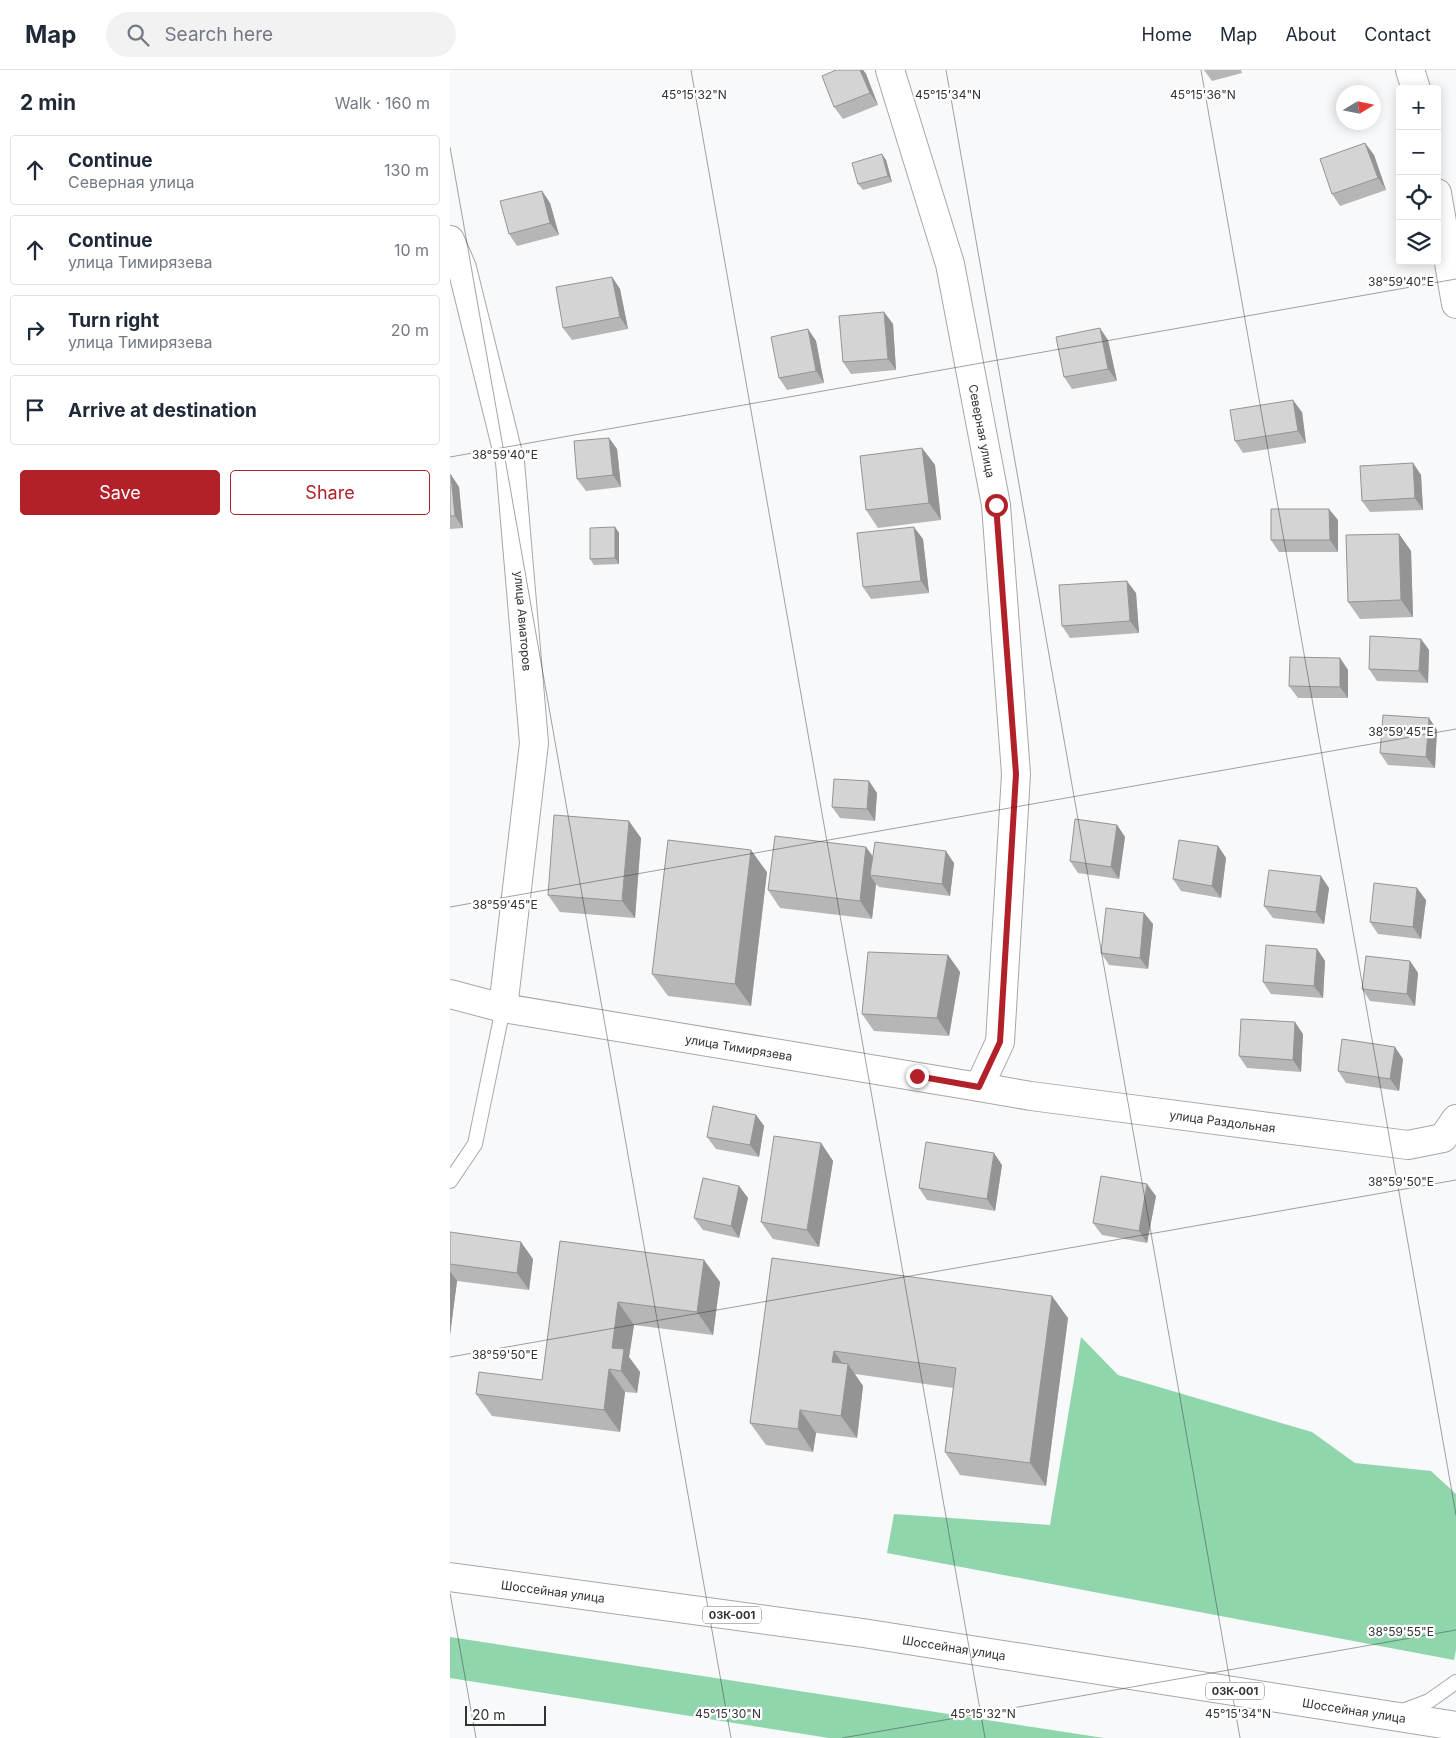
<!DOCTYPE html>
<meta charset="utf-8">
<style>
:root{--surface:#fff;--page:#f2f2f3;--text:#1f2937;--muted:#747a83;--line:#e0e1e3;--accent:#b22029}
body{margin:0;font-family:Inter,sans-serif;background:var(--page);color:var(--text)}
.controls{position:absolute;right:15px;top:15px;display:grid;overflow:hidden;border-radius:5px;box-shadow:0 2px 12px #0003}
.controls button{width:45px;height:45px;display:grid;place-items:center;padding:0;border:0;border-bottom:1px solid var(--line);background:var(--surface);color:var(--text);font:25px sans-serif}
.compass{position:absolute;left:886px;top:15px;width:45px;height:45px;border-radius:50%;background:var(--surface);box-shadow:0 2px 12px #0003;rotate:80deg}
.scale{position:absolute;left:15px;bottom:12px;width:81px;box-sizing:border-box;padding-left:5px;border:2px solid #323333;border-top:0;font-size:14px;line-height:18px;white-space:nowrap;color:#323333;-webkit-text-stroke:4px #fff;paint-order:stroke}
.stop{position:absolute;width:15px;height:15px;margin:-11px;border:4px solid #b22029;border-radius:50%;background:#fff}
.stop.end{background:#b22029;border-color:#fff;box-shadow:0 1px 5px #0008}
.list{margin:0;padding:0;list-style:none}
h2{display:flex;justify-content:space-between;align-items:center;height:65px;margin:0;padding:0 20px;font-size:21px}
h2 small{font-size:16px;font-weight:400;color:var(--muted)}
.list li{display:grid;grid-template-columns:32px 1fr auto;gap:15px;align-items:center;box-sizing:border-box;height:70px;margin:0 10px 10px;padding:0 10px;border:1px solid var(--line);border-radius:5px}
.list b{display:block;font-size:19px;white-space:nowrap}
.list p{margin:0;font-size:16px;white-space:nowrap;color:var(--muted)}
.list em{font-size:16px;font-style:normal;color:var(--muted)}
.actions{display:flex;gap:10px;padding:15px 20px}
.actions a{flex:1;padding:11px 0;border:1px solid var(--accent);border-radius:5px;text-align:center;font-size:18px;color:var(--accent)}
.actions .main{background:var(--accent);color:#fff}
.icon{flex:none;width:28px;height:28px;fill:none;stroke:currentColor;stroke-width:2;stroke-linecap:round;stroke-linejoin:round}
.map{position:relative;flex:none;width:1006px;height:1668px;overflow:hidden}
header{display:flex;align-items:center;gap:30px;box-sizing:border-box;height:70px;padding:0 25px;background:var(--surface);border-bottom:1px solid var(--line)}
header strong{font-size:24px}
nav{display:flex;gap:28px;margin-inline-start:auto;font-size:18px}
.search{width:350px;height:45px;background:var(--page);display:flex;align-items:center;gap:12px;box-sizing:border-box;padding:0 18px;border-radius:28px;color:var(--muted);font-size:19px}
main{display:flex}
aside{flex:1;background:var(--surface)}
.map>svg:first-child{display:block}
.forest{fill:#8fd6ac}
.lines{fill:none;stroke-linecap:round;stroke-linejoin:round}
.lane-casing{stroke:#a6a7a8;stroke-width:16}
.street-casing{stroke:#a6a7a8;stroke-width:30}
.primary-casing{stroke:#a6a7a8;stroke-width:30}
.lane{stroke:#fff;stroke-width:14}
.street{stroke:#fff;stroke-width:28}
.primary{stroke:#fff;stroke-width:28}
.wall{fill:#b7b6b7}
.shaded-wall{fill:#959495}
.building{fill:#d5d4d5;stroke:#959495}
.route{stroke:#b22029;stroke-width:6}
.ticks{fill:none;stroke:#323333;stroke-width:1;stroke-opacity:0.45}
.labels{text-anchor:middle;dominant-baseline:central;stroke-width:4.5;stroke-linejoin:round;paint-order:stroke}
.shield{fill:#fff;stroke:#707070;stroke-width:1}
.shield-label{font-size:11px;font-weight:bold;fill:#323333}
.street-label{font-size:12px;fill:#323333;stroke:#fff}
.ticks-label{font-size:12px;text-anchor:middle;fill:#323333;stroke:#fff;stroke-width:4.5;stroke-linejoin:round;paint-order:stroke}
</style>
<header>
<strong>Map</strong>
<div class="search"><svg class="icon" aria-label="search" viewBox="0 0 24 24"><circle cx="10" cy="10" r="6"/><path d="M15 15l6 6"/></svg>Search here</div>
<nav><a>Home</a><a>Map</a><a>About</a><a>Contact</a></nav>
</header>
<main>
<aside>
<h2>2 min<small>Walk · 160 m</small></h2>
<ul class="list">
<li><svg class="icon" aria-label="ahead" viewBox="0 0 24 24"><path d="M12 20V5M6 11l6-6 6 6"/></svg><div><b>Continue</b><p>Северная улица</p></div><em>130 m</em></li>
<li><svg class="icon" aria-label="ahead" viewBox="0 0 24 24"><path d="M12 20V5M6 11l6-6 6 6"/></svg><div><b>Continue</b><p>улица Тимирязева</p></div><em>10 m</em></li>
<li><svg class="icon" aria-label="right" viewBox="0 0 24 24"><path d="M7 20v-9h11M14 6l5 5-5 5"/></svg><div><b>Turn right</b><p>улица Тимирязева</p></div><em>20 m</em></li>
<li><svg class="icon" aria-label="arrive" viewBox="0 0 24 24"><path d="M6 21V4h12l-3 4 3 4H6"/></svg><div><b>Arrive at destination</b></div></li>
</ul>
<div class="actions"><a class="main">Save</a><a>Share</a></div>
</aside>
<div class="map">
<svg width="1006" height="1668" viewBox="0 0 1006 1668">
<rect width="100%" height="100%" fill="#f8f9fa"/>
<path class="forest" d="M 631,1267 L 668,1305 L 862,1362 L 905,1393 L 981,1401 L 1006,1424 L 1006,1580 L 1004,1590 L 437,1483 L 444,1444 L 600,1455 Z
M 0,1567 L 654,1668 L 379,1668 L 0,1608 Z"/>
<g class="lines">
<g class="lane-casing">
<path id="lane" d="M 0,1111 L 25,1074 L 53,938
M 950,1642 L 979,1631 L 1006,1612"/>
</g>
<g class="street-casing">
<g id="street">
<path d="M 960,0 L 966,19"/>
<path d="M 987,123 L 1006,234"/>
<path id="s1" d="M 0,170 L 12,198 L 60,392 L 84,673 L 53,938"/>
<path id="s2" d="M 0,924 L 53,938 L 529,1017 L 550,972 L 566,704 L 546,435 L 500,194 L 440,0"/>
<path id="s3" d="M 529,1017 L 581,1026 L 958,1075 L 993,1068 L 1006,1049"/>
</g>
</g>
<g class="primary-casing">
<g id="primary">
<path id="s4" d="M 0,1507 L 413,1563 L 1006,1656"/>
</g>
</g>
<use href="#lane" class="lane"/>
<use href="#street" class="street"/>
<use href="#primary" class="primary"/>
</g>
<path class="wall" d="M 386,0 L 413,0 L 416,4 L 428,35 L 393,49 L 384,37 Z
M 754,0 L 791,0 L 792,3 L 762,11 Z
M 915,73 L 924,85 L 936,120 L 890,136 L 882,124 Z
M 436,90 L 442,112 L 413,120 L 408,114 Z
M 92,121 L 100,133 L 109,165 L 67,176 L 59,164 Z
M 162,207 L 170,219 L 178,259 L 122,270 L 113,258 Z
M 434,242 L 443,254 L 446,300 L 401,304 L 393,292 Z
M 358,259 L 366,271 L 374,313 L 337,320 L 329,308 Z
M 658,270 L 667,311 L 622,319 L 614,307 Z
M 852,342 L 856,373 L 793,383 L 785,371 Z
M 159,368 L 167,379 L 171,417 L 136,421 L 127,409 Z
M 472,378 L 485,395 L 491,450 L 428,458 L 416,440 Z
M 963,393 L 971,405 L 973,440 L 920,442 L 912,431 Z
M 0,405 L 1,405 L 9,417 L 13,458 L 0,459 Z
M 888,450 L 888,482 L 829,482 L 821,470 Z
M 165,457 L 169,463 L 169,494 L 144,495 L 140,489 Z
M 949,464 L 961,481 L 963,547 L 910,549 L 898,532 Z
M 473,469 L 479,523 L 421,529 L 413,517 Z
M 686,523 L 689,563 L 620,568 L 612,556 Z
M 971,569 L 979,580 L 978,613 L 927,611 L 919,599 Z
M 890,588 L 898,600 L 898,628 L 848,628 L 839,616 Z
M 979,648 L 987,660 L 985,698 L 938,695 L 930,683 Z
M 427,723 L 425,751 L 390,748 L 382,737 Z
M 667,755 L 675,767 L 669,809 L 628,803 L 620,791 Z
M 191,768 L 185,848 L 110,842 L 98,825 Z
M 768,776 L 776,788 L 771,828 L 731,821 L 723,809 Z
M 416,777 L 423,786 L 504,793 L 500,826 L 429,817 L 426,814 L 422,849 L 330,838 L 318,820 Z
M 317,802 L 301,936 L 218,926 L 202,904 Z
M 879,818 L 874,854 L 823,848 L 814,836 Z
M 976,830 L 971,869 L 928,864 L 920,852 Z
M 694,843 L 703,854 L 698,899 L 659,895 L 651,883 Z
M 867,879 L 875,891 L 873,928 L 821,924 L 813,912 Z
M 498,885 L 510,902 L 499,966 L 424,961 L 412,944 Z
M 960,891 L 968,903 L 965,936 L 920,931 L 912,919 Z
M 853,964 L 851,1002 L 797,998 L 789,986 Z
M 953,989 L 949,1021 L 896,1013 L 888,1001 Z
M 306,1045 L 314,1056 L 309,1087 L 266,1079 L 257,1067 Z
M 371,1073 L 383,1091 L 369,1177 L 323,1169 L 311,1152 Z
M 552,1095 L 545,1141 L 477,1130 L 469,1118 Z
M 289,1116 L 298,1128 L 289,1168 L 253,1160 L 244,1148 Z
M 706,1126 L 697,1173 L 652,1165 L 643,1153 Z
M 0,1162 L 83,1189 L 79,1220 L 7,1211 L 0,1265 Z
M 110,1171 L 254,1190 L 270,1212 L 263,1265 L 184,1255 L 179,1287 L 190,1302 L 187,1323 L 175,1322 L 170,1362 L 42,1346 L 26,1324 L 92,1310 Z
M 322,1188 L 618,1248 L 596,1416 L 510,1405 L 495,1382 L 503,1318 L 405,1304 L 413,1316 L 407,1368 L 366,1363 L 363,1382 L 316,1375 L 300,1353 Z"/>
<path class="shaded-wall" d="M 410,0 L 413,0 L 416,4 L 428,35 L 420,23 Z
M 915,73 L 924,85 L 936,120 L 928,108 Z
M 432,84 L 436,90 L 442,112 L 438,106 Z
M 92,121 L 100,133 L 109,165 L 100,153 Z
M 162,207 L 170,219 L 178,259 L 170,247 Z
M 434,242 L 443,254 L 446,300 L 438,289 Z
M 650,258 L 658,270 L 667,311 L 658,299 Z
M 358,259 L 366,271 L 374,313 L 366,301 Z
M 843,330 L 852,342 L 856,373 L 848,361 Z
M 159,368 L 167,379 L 171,417 L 163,405 Z
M 472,378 L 485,395 L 491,450 L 479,433 Z
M 963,393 L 971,405 L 973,440 L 965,428 Z
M 1,405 L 9,417 L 13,458 L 5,446 Z
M 879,439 L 888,450 L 888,482 L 880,470 Z
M 165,457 L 169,463 L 169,494 L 165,488 Z
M 464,457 L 473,469 L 479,523 L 471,511 Z
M 949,464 L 961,481 L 963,547 L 951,530 Z
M 677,511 L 686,523 L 689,563 L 680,551 Z
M 971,569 L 979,580 L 978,613 L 969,601 Z
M 890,588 L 898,600 L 898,628 L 890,617 Z
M 979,648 L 987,660 L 985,698 L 976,687 Z
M 419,711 L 427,723 L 425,751 L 417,739 Z
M 179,751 L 191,768 L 185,848 L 172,831 Z
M 667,755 L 675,767 L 669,809 L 661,797 Z
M 768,776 L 776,788 L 771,828 L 762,816 Z
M 416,777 L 428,795 L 420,805 L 426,814 L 422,849 L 410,831 Z
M 301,780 L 317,802 L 301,936 L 285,914 Z
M 496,781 L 504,793 L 500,826 L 492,814 Z
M 871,806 L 879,818 L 874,854 L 866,842 Z
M 967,818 L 976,830 L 971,869 L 963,857 Z
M 694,843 L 703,854 L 698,899 L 690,888 Z
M 867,879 L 875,891 L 873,928 L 864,916 Z
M 498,885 L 510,902 L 499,966 L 487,948 Z
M 960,891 L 968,903 L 965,936 L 957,924 Z
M 845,952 L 853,964 L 851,1002 L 843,990 Z
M 945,977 L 953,989 L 949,1021 L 940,1009 Z
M 306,1045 L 314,1056 L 309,1087 L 300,1075 Z
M 371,1073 L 383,1091 L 369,1177 L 357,1160 Z
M 544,1083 L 552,1095 L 545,1141 L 537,1129 Z
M 697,1114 L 706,1126 L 697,1173 L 689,1161 Z
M 289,1116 L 298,1128 L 289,1168 L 281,1156 Z
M 71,1172 L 83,1189 L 79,1220 L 67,1203 Z
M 254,1190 L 270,1212 L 263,1265 L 247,1242 Z
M 0,1201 L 7,1211 L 0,1265 Z
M 602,1226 L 618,1248 L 596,1416 L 580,1393 Z
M 168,1232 L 184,1255 L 179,1287 L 190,1302 L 187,1323 L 171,1301 L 162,1278 Z
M 384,1281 L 397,1300 L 398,1294 L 413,1316 L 407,1368 L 391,1346 L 382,1292 Z
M 159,1299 L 175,1322 L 170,1362 L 154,1340 Z
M 350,1340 L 366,1363 L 363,1382 L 348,1359 Z"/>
<path class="building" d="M 386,0 L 410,0 L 420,23 L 384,37 L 372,6 Z
M 915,73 L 928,108 L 882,124 L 870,89 Z
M 432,84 L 438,106 L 408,114 L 402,93 Z
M 92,121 L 100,153 L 59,164 L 50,131 Z
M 162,207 L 170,247 L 113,258 L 106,217 Z
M 434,242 L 438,289 L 393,292 L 389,246 Z
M 650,258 L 658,299 L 614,307 L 606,267 Z
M 358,259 L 366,301 L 329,308 L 321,267 Z
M 843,330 L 848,361 L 785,371 L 780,340 Z
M 159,368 L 163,405 L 127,409 L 124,371 Z
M 472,378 L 479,433 L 416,440 L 410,386 Z
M 963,393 L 965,428 L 912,431 L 910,396 Z
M 0,405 L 1,405 L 5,446 L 0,446 Z
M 821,439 L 879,439 L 880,470 L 821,470 Z
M 165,457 L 165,488 L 140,489 L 140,458 Z
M 464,457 L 471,511 L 413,517 L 407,463 Z
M 949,464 L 951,530 L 898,532 L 896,465 Z
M 677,511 L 680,551 L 612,556 L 609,515 Z
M 920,566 L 971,569 L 969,601 L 919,599 Z
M 840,587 L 890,588 L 890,617 L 839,616 Z
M 933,645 L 979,648 L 976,687 L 930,683 Z
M 384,709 L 419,711 L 417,739 L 382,737 Z
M 104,745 L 179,751 L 172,831 L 98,825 Z
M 625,749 L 667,755 L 661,797 L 620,791 Z
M 325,766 L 416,777 L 410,831 L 318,820 Z
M 218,770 L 301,780 L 285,914 L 202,904 Z
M 729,770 L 768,776 L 762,816 L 723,809 Z
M 425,772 L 496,781 L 492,814 L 420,805 Z
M 819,800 L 871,806 L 866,842 L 814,836 Z
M 924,813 L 967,818 L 963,857 L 920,852 Z
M 656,838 L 694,843 L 690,888 L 651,883 Z
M 816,875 L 867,879 L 864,916 L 813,912 Z
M 418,882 L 498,885 L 487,948 L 412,944 Z
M 916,886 L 960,891 L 957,924 L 912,919 Z
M 791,949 L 845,952 L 843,990 L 789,986 Z
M 892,969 L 945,977 L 940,1009 L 888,1001 Z
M 263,1036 L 306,1045 L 300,1075 L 257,1067 Z
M 324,1066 L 371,1073 L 357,1160 L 311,1152 Z
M 476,1072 L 544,1083 L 537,1129 L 469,1118 Z
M 651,1106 L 697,1114 L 689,1161 L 643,1153 Z
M 253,1108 L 289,1116 L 281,1156 L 244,1148 Z
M 0,1162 L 71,1172 L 67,1203 L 0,1194 Z
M 110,1171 L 254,1190 L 247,1242 L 168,1232 L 162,1278 L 174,1279 L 171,1301 L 159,1299 L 154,1340 L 26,1324 L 29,1302 L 92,1310 Z
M 322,1188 L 602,1226 L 580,1393 L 495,1382 L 506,1298 L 384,1281 L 382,1292 L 398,1294 L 391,1346 L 350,1340 L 348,1359 L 300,1353 Z"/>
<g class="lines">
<path class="route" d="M 467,1006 L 529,1017 L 550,972 L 566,704 L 546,435"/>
</g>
<path class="ticks" d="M 241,0 L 535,1668M 496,0 L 790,1668M 751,0 L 1006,1445M 0,77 L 281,1668M 0,387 L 1006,209M 0,837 L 1006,659M 0,1287 L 1006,1110M 0,1523 L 26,1668M 392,1668 L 1006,1560"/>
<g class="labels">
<g class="shield">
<rect x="253" y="1536.5" width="58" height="17" rx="4"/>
<rect x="756" y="1612.5" width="58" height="17" rx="4"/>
</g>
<g class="shield-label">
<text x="282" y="1545">03К-001</text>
<text x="785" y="1621">03К-001</text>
</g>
<g class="street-label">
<text transform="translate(532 361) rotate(79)">Северная улица</text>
<text stroke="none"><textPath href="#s1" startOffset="390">улица Авиаторов</textPath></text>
<text stroke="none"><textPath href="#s2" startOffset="294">улица Тимирязева</textPath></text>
<text stroke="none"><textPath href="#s3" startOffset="246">улица Раздольная</textPath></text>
<text stroke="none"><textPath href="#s4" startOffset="104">Шоссейная улица</textPath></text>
<text stroke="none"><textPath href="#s4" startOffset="509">Шоссейная улица</textPath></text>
<text stroke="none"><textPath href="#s4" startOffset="914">Шоссейная улица</textPath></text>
</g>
</g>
<g class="ticks-label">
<text x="244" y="29">45°15'32"N</text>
<text x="498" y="29">45°15'34"N</text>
<text x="753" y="29">45°15'36"N</text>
<text x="951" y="216">38°59'40"E</text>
<text x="55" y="389">38°59'40"E</text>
<text x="951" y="666">38°59'45"E</text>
<text x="55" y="839">38°59'45"E</text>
<text x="951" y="1116">38°59'50"E</text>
<text x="55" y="1289">38°59'50"E</text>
<text x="951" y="1566">38°59'55"E</text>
<text x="278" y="1648">45°15'30"N</text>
<text x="533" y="1648">45°15'32"N</text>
<text x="788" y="1648">45°15'34"N</text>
</g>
</svg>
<div class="controls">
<button>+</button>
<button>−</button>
<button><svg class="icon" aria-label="locate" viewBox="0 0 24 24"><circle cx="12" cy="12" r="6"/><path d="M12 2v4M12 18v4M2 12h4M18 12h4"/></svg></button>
<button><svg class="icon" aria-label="layers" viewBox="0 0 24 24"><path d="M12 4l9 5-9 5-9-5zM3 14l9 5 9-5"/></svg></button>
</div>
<svg class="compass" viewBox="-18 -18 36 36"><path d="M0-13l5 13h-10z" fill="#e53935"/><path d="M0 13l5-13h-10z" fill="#747a83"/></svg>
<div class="scale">20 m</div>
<div class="stop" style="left:546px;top:435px"></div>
<div class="stop end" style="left:467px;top:1006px"></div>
</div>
</main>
